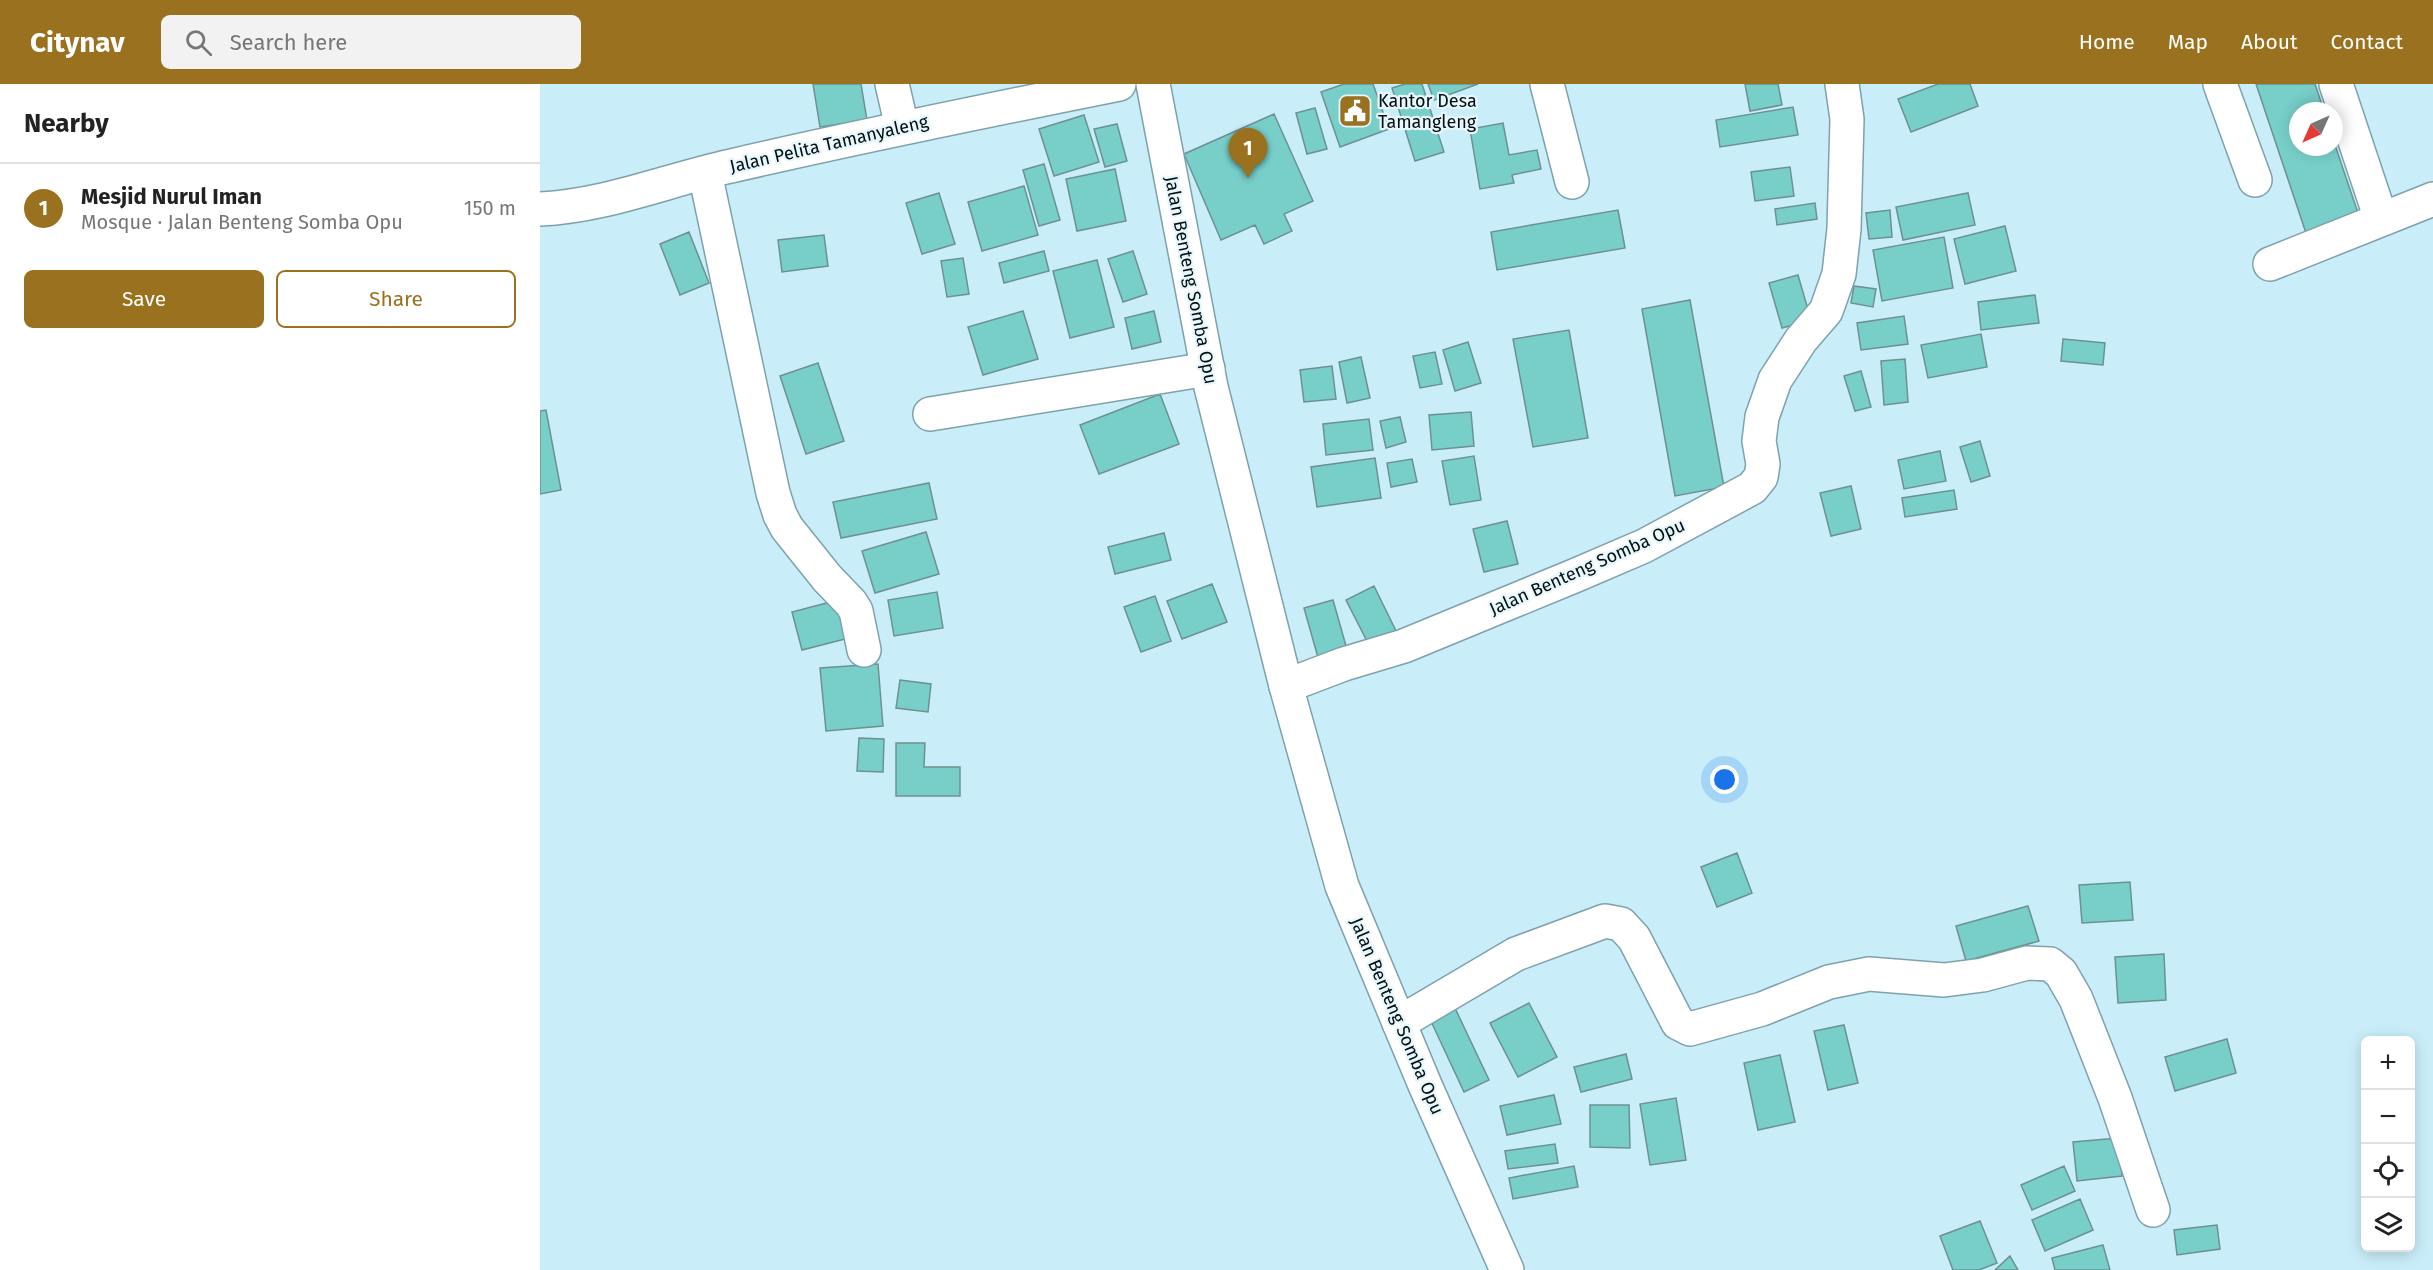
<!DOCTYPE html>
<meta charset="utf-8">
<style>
:root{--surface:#fff;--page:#f2f2f2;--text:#222;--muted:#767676;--line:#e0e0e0;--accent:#9a711e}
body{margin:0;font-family:"Fira Sans",sans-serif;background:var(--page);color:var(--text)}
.controls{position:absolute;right:18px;bottom:18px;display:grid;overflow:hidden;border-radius:9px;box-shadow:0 3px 15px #0003}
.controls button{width:54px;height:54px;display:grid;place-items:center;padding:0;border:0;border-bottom:2px solid var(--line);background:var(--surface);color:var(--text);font:30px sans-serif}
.compass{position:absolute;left:1749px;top:18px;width:54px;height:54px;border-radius:50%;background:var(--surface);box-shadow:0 3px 15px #0003;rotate:225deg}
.you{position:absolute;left:1185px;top:696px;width:21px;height:21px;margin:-15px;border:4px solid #fff;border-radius:50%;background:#1a73e8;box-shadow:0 0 0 9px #1a73e833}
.badge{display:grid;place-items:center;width:39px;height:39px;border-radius:50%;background:var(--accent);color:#fff;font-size:20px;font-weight:700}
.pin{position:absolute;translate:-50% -50px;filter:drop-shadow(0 2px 3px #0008)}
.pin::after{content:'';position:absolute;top:32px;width:21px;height:18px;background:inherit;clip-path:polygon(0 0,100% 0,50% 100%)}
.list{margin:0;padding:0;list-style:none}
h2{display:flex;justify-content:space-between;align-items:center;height:78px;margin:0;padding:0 24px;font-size:26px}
h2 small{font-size:20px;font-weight:400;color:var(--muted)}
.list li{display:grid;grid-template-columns:39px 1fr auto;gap:18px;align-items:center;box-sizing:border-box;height:90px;padding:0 24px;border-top:2px solid var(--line)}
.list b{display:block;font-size:22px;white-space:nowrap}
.list p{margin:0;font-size:20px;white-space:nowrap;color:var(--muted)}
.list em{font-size:20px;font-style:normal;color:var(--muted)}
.actions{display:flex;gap:12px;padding:18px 24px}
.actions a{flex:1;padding:14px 0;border:2px solid var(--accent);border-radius:9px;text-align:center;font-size:21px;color:var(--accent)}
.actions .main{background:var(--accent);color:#fff}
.icon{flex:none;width:33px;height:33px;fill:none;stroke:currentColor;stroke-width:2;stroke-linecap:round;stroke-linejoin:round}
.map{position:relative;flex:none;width:1893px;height:1186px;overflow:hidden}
header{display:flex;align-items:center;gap:36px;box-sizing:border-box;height:84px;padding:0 30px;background:var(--accent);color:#fff}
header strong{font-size:28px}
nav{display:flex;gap:33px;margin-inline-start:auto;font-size:21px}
.search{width:420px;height:54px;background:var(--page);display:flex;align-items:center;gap:15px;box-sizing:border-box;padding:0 21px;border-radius:9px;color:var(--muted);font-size:22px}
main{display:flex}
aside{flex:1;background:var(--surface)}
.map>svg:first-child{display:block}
.building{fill:#78cec9;stroke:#6c9290;stroke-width:1.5}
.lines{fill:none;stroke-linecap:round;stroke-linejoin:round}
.minor-casing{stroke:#7ea1ac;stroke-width:36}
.tertiary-casing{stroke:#7ea1ac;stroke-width:36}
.minor{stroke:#fff;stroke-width:33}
.tertiary{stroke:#fff;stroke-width:33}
.labels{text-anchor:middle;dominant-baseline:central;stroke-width:4.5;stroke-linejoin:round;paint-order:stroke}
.poi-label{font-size:18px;fill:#020e12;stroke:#e8f7fc;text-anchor:start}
.street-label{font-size:18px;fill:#020e12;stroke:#e8f7fc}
</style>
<header>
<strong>Citynav</strong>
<div class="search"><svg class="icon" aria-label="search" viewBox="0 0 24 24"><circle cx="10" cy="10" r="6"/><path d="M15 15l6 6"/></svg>Search here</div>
<nav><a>Home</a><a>Map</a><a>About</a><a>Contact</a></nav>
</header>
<main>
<aside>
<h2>Nearby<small></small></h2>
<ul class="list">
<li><span class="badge">1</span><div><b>Mesjid Nurul Iman</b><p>Mosque · Jalan Benteng Somba Opu</p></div><em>150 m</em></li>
</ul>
<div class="actions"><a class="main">Save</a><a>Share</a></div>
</aside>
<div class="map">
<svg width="1893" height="1186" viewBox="0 0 1893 1186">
<rect width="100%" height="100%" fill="#c9eefa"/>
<path class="building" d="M 273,0 L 321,0 L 327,36 L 280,43 Z
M 804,0 L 833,0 L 849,45 L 800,63 L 781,8 Z
M 865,0 L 882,0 L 904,68 L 875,77 L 852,4 Z
M 888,0 L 938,0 L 894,16 Z
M 1205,0 L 1238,0 L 1242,21 L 1210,27 Z
M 1398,0 L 1430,0 L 1438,22 L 1371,48 L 1358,15 Z
M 1716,0 L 1775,0 L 1784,27 L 1758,27 L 1758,63 L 1794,63 L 1794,58 L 1819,132 L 1766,149 Z
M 1253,23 L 1258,51 L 1180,63 L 1176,36 Z
M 775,24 L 787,65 L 767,70 L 756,29 Z
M 734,30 L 773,117 L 744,130 L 752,147 L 724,160 L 715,141 L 681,156 L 644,70 Z
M 544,31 L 559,78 L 514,92 L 499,45 Z
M 963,39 L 969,71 L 997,66 L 1001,85 L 972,91 L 974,99 L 940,105 L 930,45 Z
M 577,40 L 587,77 L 565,83 L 554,45 Z
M 504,80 L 520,136 L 499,142 L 483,86 Z
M 1250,83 L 1254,112 L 1215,117 L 1211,88 Z
M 575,85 L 586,137 L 537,147 L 526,95 Z
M 484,102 L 498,151 L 442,167 L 428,118 Z
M 399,109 L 415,160 L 382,170 L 366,119 Z
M 1428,109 L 1435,141 L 1363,156 L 1356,123 Z
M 1275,119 L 1277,135 L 1237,141 L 1235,125 Z
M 1078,126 L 1085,164 L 957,186 L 951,148 Z
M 1350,126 L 1352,153 L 1329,155 L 1326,129 Z
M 1465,142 L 1476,187 L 1425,200 L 1414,155 Z
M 149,148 L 169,199 L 140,211 L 120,160 Z
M 284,151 L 288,182 L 242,188 L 238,156 Z
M 1404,153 L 1413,204 L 1342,217 L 1333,166 Z
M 504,167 L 509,187 L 464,199 L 459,179 Z
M 593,167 L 607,210 L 583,218 L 568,175 Z
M 423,174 L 429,210 L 407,213 L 401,177 Z
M 557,176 L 574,243 L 530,254 L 513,187 Z
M 1258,191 L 1271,236 L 1242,244 L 1229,199 Z
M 1314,202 L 1336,205 L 1333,223 L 1311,219 Z
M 1495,211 L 1499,239 L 1441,246 L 1438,218 Z
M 1150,216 L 1184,403 L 1135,412 L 1102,225 Z
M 483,227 L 498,275 L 443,291 L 428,243 Z
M 614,227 L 621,258 L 592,265 L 585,234 Z
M 1364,232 L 1368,260 L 1321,266 L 1317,239 Z
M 1029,246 L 1048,354 L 993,363 L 973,255 Z
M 1441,250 L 1447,283 L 1388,294 L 1381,261 Z
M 1523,255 L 1565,259 L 1563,281 L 1521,277 Z
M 928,258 L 941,299 L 915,307 L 903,266 Z
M 895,268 L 902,300 L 880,304 L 873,272 Z
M 821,273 L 830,314 L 807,319 L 799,278 Z
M 1365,275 L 1368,318 L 1344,321 L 1341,277 Z
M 278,279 L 304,357 L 266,370 L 240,292 Z
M 792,282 L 796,315 L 764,318 L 760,286 Z
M 1321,287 L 1331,323 L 1315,327 L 1304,292 Z
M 620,310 L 639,360 L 559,390 L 540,341 Z
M 6,326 L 21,406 L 0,410 L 0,327 Z
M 931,328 L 934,362 L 892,366 L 889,331 Z
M 860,333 L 866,358 L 846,364 L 840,337 Z
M 829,335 L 833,366 L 786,371 L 783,340 Z
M 1440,357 L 1450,392 L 1431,398 L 1420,363 Z
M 1400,367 L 1406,397 L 1364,405 L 1358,376 Z
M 934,372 L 941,416 L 910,421 L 902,377 Z
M 835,374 L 841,414 L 777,423 L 771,383 Z
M 872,375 L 877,398 L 851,403 L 847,379 Z
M 389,399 L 397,435 L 301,454 L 293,418 Z
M 1311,402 L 1321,445 L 1291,452 L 1280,409 Z
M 1414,406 L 1417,425 L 1365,433 L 1362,414 Z
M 967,437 L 978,480 L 944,488 L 933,445 Z
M 386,448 L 399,490 L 335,509 L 322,467 Z
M 624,449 L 631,476 L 575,490 L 568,463 Z
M 672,500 L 687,538 L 642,555 L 627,517 Z
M 834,502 L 858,551 L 831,565 L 806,516 Z
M 397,508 L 403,544 L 354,552 L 348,516 Z
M 615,512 L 631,557 L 601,568 L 584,523 Z
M 302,515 L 313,553 L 262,566 L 252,528 Z
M 793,516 L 808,569 L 779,577 L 764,524 Z
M 338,580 L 343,642 L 286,647 L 280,584 Z
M 360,596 L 391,600 L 388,628 L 356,624 Z
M 319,654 L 344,655 L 343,688 L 317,687 Z
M 356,659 L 385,659 L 384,683 L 420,683 L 420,712 L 356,712 Z
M 1197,769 L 1212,809 L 1177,823 L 1161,783 Z
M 1590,798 L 1593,836 L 1542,839 L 1539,801 Z
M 1488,822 L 1499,857 L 1426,877 L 1416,842 Z
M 1624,870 L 1626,916 L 1578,919 L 1575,873 Z
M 989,919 L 1017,973 L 978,993 L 950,939 Z
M 914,922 L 949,996 L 924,1008 L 889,933 Z
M 1304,941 L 1318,999 L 1288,1006 L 1274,947 Z
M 1687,955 L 1696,989 L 1635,1007 L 1625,973 Z
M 1086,970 L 1092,995 L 1041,1008 L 1034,983 Z
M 1240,971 L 1255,1038 L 1218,1046 L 1204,979 Z
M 1014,1011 L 1021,1040 L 967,1051 L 960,1022 Z
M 1136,1014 L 1146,1076 L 1110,1081 L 1100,1020 Z
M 1050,1021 L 1089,1021 L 1090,1064 L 1050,1063 Z
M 1578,1054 L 1582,1092 L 1537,1097 L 1533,1058 Z
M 1015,1060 L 1018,1079 L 968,1085 L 965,1067 Z
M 1034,1082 L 1038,1103 L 973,1115 L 969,1094 Z
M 1524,1082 L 1535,1107 L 1492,1126 L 1481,1101 Z
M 1540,1115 L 1553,1146 L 1505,1167 L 1492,1136 Z
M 1440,1137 L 1457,1179 L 1439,1186 L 1413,1186 L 1400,1152 Z
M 1677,1141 L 1680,1165 L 1637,1171 L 1634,1146 Z
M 1563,1161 L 1570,1186 L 1515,1186 L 1512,1174 Z
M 1470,1172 L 1478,1186 L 1455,1186 Z"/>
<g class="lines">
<g class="minor-casing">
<path id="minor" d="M 352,0 L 362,43
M 1007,0 L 1032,98
M 1680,0 L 1715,96
M 1796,0 L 1841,135
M 165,89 L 233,409 L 240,431 L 247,444 L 287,494 L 311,519 L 316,527 L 324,566
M 1730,180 L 1893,115
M 390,330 L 668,285
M 746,602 L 804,580 L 864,562 L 1034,492 L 1104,462 L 1212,404 L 1221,393 L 1223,380 L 1219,357 L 1222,333 L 1235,296 L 1261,256 L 1286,227 L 1299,190 L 1304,145 L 1307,35 L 1302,0
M 859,939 L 976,870 L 1065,837 L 1081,840 L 1094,854 L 1138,939 L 1150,945 L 1222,925 L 1289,898 L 1329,890 L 1404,896 L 1443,891 L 1487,879 L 1510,880 L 1521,889 L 1536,915 L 1575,1014 L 1613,1126"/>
</g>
<g class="tertiary-casing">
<path id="tertiary" d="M 613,0 L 671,303 L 746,602 L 802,802 L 885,1001 L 967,1186
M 0,125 C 66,122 127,96 191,82 C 320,52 449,26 579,0"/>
</g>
<use href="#minor" class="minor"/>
<use href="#tertiary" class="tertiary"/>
</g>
<defs>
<g id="civic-square" transform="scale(1.725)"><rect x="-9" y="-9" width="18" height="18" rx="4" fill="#9a711e" stroke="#e8f7fc"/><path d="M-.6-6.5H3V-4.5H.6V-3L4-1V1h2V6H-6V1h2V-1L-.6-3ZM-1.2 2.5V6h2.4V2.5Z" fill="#fff"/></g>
</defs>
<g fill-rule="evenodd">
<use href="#civic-square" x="815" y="27"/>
</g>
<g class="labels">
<g class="poi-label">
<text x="838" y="17">Kantor Desa<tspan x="838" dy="21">Tamangleng</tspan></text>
</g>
<g class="street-label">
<text transform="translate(289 60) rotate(-13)">Jalan Pelita Tamanyaleng</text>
<text transform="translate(651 196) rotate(79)">Jalan Benteng Somba Opu</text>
<text transform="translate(1047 483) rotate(-24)">Jalan Benteng Somba Opu</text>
<text transform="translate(857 932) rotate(67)">Jalan Benteng Somba Opu</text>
</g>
</g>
</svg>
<div class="controls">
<button>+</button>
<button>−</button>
<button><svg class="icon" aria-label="locate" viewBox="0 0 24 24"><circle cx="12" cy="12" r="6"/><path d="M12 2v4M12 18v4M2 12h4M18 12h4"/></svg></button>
<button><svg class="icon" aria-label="layers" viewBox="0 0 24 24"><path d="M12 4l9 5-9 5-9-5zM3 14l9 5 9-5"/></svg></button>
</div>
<svg class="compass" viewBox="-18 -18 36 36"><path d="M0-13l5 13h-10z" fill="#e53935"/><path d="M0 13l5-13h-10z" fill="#767676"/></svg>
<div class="you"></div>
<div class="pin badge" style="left:708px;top:94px">1</div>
</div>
</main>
